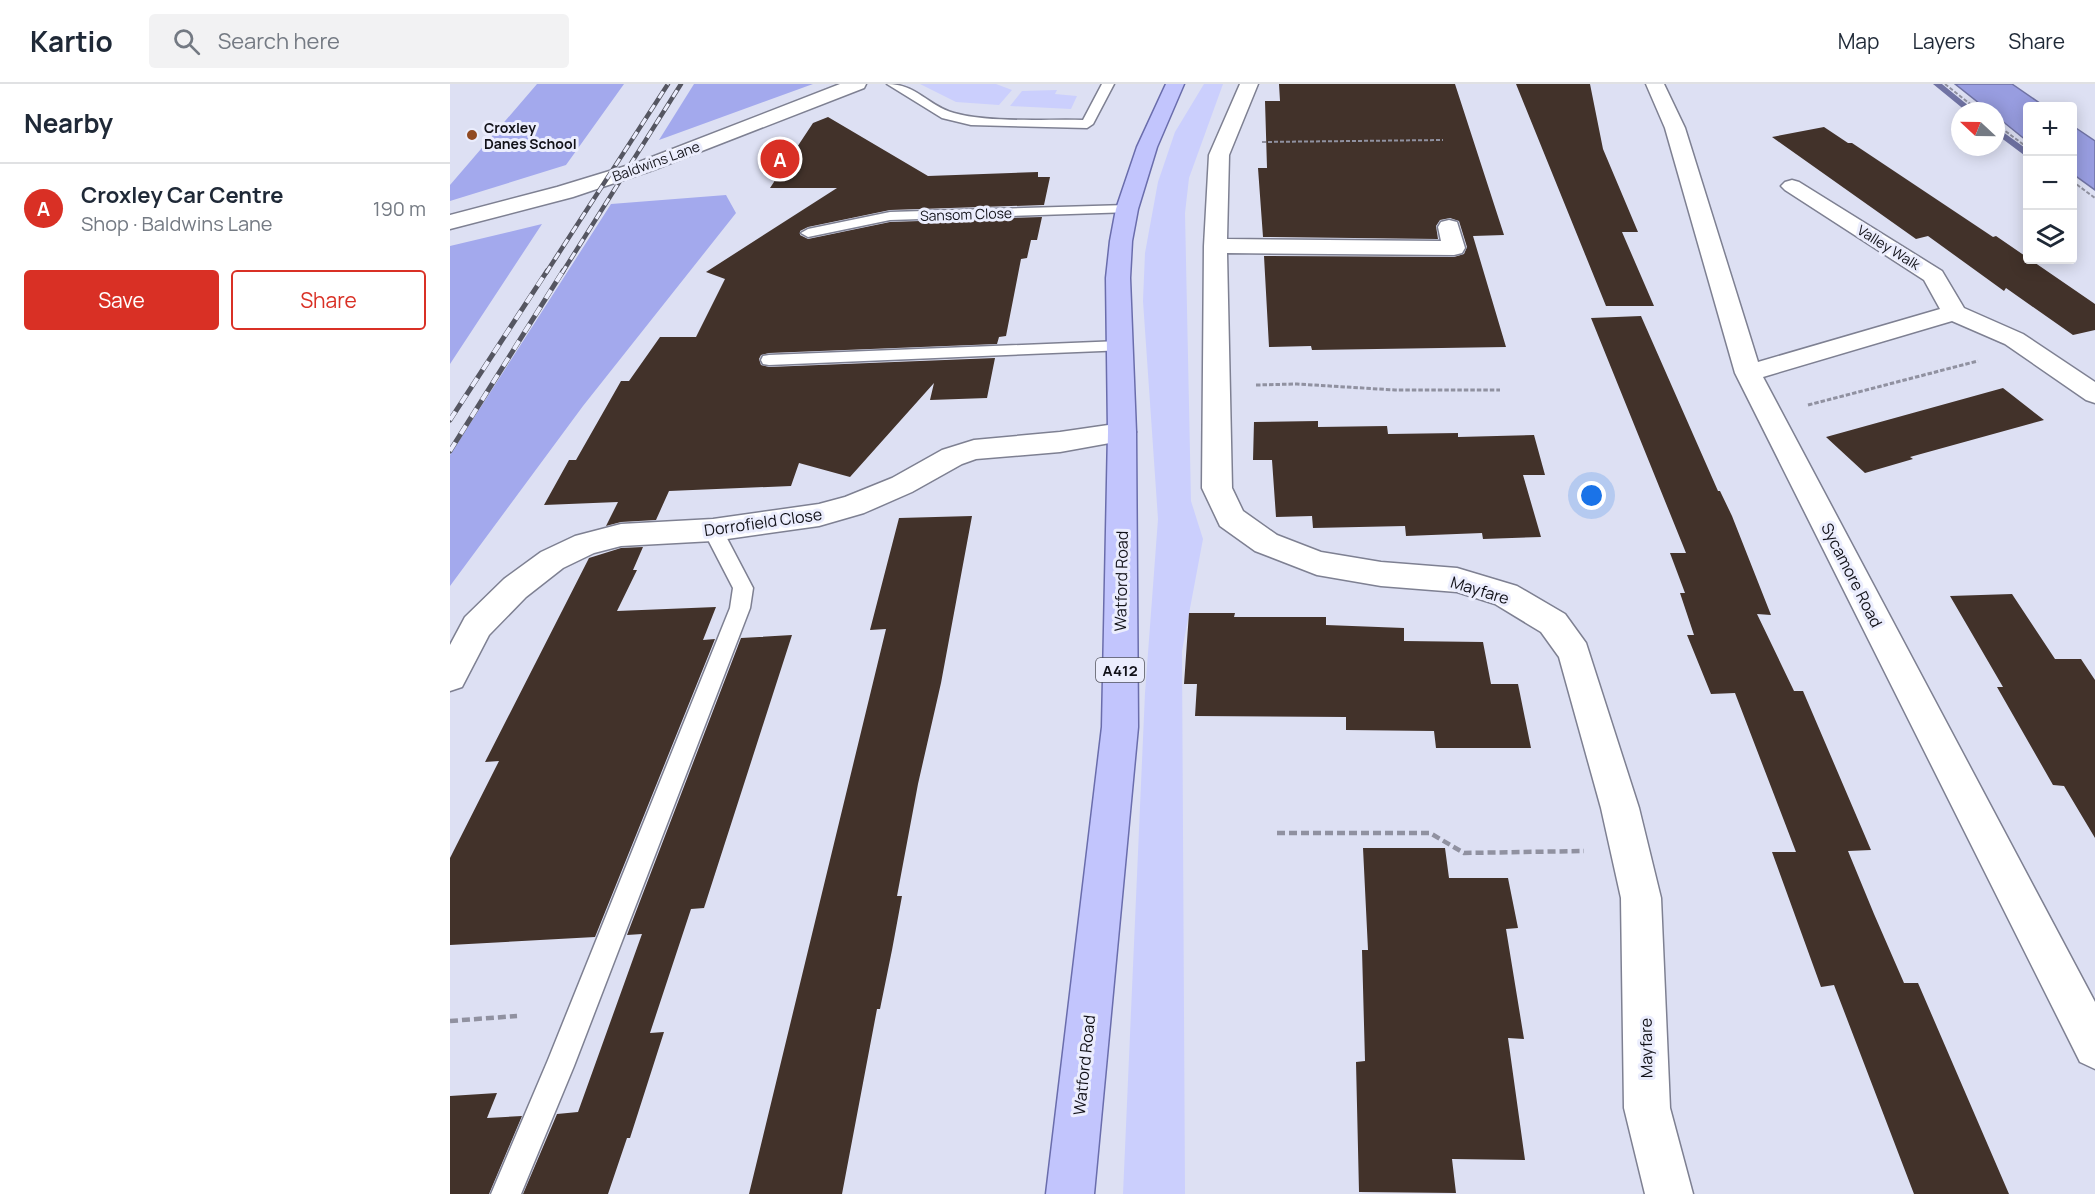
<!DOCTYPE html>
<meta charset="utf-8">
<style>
:root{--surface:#fff;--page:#f2f2f3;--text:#1f2937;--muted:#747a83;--line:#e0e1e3;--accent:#d93025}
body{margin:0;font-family:Manrope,sans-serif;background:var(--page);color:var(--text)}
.controls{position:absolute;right:18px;top:18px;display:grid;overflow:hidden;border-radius:6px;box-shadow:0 3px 15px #0003}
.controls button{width:54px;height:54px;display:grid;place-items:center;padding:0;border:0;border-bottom:2px solid var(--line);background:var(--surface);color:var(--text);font:30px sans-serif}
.compass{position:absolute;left:1501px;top:18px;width:54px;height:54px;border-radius:50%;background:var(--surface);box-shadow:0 3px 15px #0003;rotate:292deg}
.you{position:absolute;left:1142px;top:412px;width:21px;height:21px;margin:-15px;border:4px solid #fff;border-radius:50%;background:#1a73e8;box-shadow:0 0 0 9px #1a73e833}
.badge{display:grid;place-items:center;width:39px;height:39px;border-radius:50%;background:var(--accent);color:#fff;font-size:20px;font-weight:700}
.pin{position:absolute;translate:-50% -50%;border:3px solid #fff;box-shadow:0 2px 6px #0006}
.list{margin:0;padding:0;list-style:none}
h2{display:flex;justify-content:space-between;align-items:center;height:78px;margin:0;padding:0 24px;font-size:26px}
h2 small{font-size:20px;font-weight:400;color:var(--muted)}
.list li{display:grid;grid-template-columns:39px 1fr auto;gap:18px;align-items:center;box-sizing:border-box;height:90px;padding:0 24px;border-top:2px solid var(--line)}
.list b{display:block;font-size:22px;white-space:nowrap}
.list p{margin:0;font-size:20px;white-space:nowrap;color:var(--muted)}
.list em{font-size:20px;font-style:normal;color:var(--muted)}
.actions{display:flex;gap:12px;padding:18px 24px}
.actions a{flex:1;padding:14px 0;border:2px solid var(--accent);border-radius:6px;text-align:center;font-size:21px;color:var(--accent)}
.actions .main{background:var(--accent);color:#fff}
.icon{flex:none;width:33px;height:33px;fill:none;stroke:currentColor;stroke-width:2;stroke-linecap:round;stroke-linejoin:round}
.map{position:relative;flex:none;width:1645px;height:1110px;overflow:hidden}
header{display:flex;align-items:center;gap:36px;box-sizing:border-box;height:84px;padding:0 30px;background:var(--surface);border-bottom:2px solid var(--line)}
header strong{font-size:28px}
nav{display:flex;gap:33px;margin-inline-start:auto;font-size:21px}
.search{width:420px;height:54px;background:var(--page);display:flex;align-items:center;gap:15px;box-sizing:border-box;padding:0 21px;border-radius:6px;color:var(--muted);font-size:22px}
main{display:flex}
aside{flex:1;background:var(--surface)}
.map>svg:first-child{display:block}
.green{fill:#cbcffd}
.forest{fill:#a3a9ed}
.water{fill:#989de0;stroke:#7073a4;stroke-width:1.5}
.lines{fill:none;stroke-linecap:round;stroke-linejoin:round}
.stream{fill:#7073a4;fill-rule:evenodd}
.building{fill:#42322a}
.service-casing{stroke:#7e8092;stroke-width:3}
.minor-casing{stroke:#7e8092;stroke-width:3}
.tertiary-casing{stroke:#7e8092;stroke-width:3}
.primary-casing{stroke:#6a6dac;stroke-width:3}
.path-far2{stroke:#9091a0;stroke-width:2;stroke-dasharray:4 2;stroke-linecap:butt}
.path-far1{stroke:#9091a0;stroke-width:3;stroke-dasharray:4.5 2;stroke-linecap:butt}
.path{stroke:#9091a0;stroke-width:4.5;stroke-dasharray:8 4;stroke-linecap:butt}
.service{fill:#fff;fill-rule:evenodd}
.minor{fill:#fff;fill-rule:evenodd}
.tertiary{fill:#fff;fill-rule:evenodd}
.primary{fill:#c2c5fd;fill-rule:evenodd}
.rail-far1-casing{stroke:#555661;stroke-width:4.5}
.rail-casing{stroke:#555661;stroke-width:5}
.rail-far1{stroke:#ebedfd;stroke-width:3;stroke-dasharray:8;stroke-linecap:butt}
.rail{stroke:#ebedfd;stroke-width:4;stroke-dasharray:10;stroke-linecap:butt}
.poi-dot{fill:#904a22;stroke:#ebedfd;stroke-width:2}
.labels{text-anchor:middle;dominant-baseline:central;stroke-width:6;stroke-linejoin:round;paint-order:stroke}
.far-poi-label{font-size:14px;font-weight:bold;fill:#121219;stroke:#ebedfd;text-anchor:start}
.far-street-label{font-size:14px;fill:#121219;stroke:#ebedfd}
.shield{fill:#ebedfd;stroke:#53545d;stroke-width:1.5}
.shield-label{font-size:15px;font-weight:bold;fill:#121219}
.street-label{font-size:16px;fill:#121219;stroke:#ebedfd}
</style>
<header>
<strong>Kartio</strong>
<div class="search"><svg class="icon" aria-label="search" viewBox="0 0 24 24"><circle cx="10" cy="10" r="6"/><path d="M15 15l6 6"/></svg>Search here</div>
<nav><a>Map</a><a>Layers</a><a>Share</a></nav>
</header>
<main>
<aside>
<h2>Nearby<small></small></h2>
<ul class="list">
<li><span class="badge">A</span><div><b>Croxley Car Centre</b><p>Shop · Baldwins Lane</p></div><em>190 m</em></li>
</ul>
<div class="actions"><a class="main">Save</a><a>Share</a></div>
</aside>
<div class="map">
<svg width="1645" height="1110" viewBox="0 0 1645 1110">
<rect width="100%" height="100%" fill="#dde0f3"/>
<path class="green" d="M 470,0 L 546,0 L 562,6 L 549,21 L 506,18 Z
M 754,0 L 773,0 L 739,94 L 735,129 L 741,417 L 753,455 L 732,567 L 735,1110 L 673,1110 L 695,609 L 708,435 L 693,217 L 695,169 L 708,98 L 725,48 Z
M 607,6 L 605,10 L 627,12 L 621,25 L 560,22 L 572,7 Z"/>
<path class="forest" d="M 87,0 L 174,0 L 116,81 L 0,117 L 0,101 Z
M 244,0 L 363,0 L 209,56 Z
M 276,111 L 286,129 L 133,322 L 0,502 L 0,371 L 161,120 Z
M 92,140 L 0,280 L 0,162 Z"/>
<path class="water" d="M 1505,0 L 1562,0 L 1594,22 L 1578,22 L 1577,57 L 1546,32 L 1546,27 L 1539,27 Z
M 1623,42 L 1645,57 L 1645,106 L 1623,90 Z"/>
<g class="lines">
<path class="stream" d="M 1483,0 L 1492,0 L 1525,27 L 1516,27 Z
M 1546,43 L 1578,66 L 1578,74 L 1546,50 Z"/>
</g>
<path class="building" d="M 829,0 L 1005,0 L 1054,151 L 1023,152 L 1056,263 L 862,266 L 861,262 L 819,263 L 814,172 L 1004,173 L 1014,170 L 1017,163 L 1009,137 L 1000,134 L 990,136 L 986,142 L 988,155 L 813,153 L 808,84 L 817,84 L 815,17 L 830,17 Z
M 1066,0 L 1140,0 L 1153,65 L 1188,148 L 1172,148 L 1204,222 L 1156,222 Z
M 378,33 L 478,92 L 588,88 L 588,93 L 600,93 L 594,121 L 440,126 L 358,143 L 350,147 L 350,151 L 358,155 L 440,138 L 592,133 L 587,156 L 581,156 L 577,174 L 571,175 L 556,252 L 549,253 L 547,260 L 319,269 L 311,271 L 309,275 L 311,281 L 319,283 L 545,274 L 537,314 L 480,316 L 484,299 L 400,393 L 349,379 L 341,402 L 219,407 L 206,436 L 171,438 L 156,442 L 168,418 L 94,421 L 119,376 L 126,376 L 171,297 L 179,297 L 210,253 L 246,253 L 275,195 L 256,188 L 387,104 L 320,104 L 363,39 Z
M 1374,43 L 1398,59 L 1402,59 L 1543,153 L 1546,152 L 1645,220 L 1645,246 L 1623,251 L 1556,204 L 1554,207 L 1478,152 L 1466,155 L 1322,53 Z
M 1191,232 L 1268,407 L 1270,407 L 1282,432 L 1321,531 L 1307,530 L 1344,607 L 1353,607 L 1421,766 L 1398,767 L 1424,830 L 1454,899 L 1468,899 L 1559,1110 L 1464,1110 L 1384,901 L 1371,903 L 1322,768 L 1346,768 L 1285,609 L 1261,610 L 1237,551 L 1244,551 L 1230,509 L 1235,509 L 1220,469 L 1236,469 L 1141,234 Z
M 1553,304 L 1594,336 L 1460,373 L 1463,375 L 1415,389 L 1376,353 Z
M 868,337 L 868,343 L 937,342 L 938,350 L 1008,349 L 1008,353 L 1084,351 L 1095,391 L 1073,391 L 1091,453 L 1033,455 L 1032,449 L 956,452 L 955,442 L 863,444 L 862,432 L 826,433 L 822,376 L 803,376 L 804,338 Z
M 522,432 L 491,599 L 468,700 L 447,812 L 452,812 L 442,866 L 430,925 L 427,925 L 392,1110 L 299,1110 L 436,545 L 420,546 L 449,434 Z
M 193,463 L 183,486 L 187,486 L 167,527 L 266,523 L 253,556 L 265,555 L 145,853 L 0,861 L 0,774 L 49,677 L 35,678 L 139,474 L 171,464 Z
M 1562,510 L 1605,575 L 1631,575 L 1645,596 L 1645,754 L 1614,702 L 1603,701 L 1547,603 L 1553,603 L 1500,512 Z
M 739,529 L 785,529 L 784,533 L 876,533 L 876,541 L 954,544 L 954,557 L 1033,558 L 1041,600 L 1068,600 L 1081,664 L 986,664 L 984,647 L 896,646 L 896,633 L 745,632 L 747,600 L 734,600 Z
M 342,551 L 254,824 L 241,825 L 200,949 L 214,948 L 180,1054 L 177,1054 L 158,1110 L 73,1110 L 107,1030 L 128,1028 L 192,850 L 177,851 L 291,554 Z
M 913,764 L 995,764 L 999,794 L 1058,794 L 1068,844 L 1056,845 L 1074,955 L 1058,954 L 1075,1076 L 1002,1075 L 1006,1109 L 909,1108 L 906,978 L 915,977 L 912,866 L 918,866 Z
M 47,1009 L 37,1034 L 72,1032 L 39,1110 L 0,1110 L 0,1012 Z"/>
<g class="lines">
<g class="service-casing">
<path id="service" d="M 437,0 C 467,0 478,22 504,29 C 540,39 594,35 633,36 L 652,0 L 664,0 L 643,40 L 637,44 L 521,41 L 492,34 Z
M 677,121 L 684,125 L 682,128 L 440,136 L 358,153 L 351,149 L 358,145 L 440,128 Z
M 670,257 L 676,258 L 678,262 L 676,266 L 319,281 L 313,280 L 311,276 L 313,272 L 319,271 Z
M 263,439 L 270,441 L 303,504 L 300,524 L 124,982 L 71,1110 L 41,1110 L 98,976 L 280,524 L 283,504 L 253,446 L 256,441 Z"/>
</g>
<g class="minor-casing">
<path id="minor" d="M 790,0 L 808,0 L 779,71 L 777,155 L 991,157 L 988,143 L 991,138 L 999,136 L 1007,138 L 1015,164 L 1012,169 L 1004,171 L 777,169 L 782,404 L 793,427 L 827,451 L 871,468 L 931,478 L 1007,484 L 1067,502 L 1115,530 L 1136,559 L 1189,724 L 1211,814 L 1220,1024 L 1243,1110 L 1195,1110 L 1174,1024 L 1171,814 L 1151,724 L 1109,573 L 1091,548 L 1045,520 L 1007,508 L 931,502 L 867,491 L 805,467 L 770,442 L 752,404 L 754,162 L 759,71 Z
M 1196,0 L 1214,0 L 1235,44 L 1308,278 L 1490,225 L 1474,196 L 1335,106 L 1331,102 L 1335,98 L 1342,96 L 1349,98 L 1492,187 L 1514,224 L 1573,250 L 1645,298 L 1645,319 L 1636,316 L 1555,260 L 1502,237 L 1313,293 L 1645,918 L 1645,985 L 1630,978 L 1285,289 L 1215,44 Z
M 672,339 L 682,341 L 686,348 L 682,355 L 610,368 L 526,375 L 512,380 L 462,408 L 414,429 L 369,442 L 263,457 L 171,462 L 144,469 L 113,484 L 76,513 L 39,551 L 12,603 L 0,607 L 0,561 L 15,533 L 54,495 L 91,468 L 125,452 L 171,440 L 263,435 L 369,420 L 395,413 L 442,394 L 492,366 L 524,356 L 610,348 Z"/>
</g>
<g class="tertiary-casing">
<path id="tertiary" d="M 390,0 L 416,0 L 414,4 L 203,86 L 123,113 L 0,145 L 0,131 L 107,103 L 189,78 Z"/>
</g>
<g class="primary-casing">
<path id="primary" d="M 716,0 L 734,0 L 707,63 L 688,125 L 682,157 L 680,194 L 686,348 L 688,643 L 644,1110 L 596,1110 L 652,643 L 658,348 L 656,194 L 660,157 L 666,125 L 687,63 Z"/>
</g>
<path class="path-far2" d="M 1495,0 L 1529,27
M 1546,40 L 1578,64
M 812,58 L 993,56
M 1622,97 L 1645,114"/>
<path class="path-far1" d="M 806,301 L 847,300 L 945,306 L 1050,306
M 1358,321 L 1528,277"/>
<path class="path" d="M 827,749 L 980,749 L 1014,769 L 1134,767
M 0,937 L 67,932"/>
<use href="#service" class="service"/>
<use href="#minor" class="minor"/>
<use href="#tertiary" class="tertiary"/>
<use href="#primary" class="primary"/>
<g class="rail-far1-casing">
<path id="rail-far1" d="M 96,189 L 218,0
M 112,189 L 231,0"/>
</g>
<g class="rail-casing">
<path id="rail" d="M 0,336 L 97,187
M 0,367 L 113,187"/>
</g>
<use href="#rail-far1" class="rail-far1"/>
<use href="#rail" class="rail"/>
</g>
<circle class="poi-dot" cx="22" cy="51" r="6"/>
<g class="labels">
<g class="far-poi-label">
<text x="34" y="43">Croxley<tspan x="34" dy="16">Danes School</tspan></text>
</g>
<g class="far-street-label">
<text transform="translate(206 77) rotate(-20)">Baldwins Lane</text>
<text transform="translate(516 130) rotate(-2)">Sansom Close</text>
<text transform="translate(1439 163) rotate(32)">Valley Walk</text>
</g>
<rect class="shield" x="646" y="574" width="48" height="24" rx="4.5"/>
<g class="shield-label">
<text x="670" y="586">A412</text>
</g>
<g class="street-label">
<text transform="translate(313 438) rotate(-8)">Dorrofield Close</text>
<text transform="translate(1402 491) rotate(63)">Sycamore Road</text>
<text transform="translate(671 497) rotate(-89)">Watford Road</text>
<text transform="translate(1030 506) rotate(17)">Mayfare</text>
<text transform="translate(1196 964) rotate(-91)">Mayfare</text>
<text transform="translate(634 981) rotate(-84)">Watford Road</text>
</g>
</g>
</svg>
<div class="controls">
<button>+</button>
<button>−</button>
<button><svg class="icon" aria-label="layers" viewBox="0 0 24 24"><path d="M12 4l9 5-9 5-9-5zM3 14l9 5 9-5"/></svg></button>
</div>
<svg class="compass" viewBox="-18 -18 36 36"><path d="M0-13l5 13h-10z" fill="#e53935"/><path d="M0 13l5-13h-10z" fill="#747a83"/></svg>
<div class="you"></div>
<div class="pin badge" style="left:330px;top:75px">A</div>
</div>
</main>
